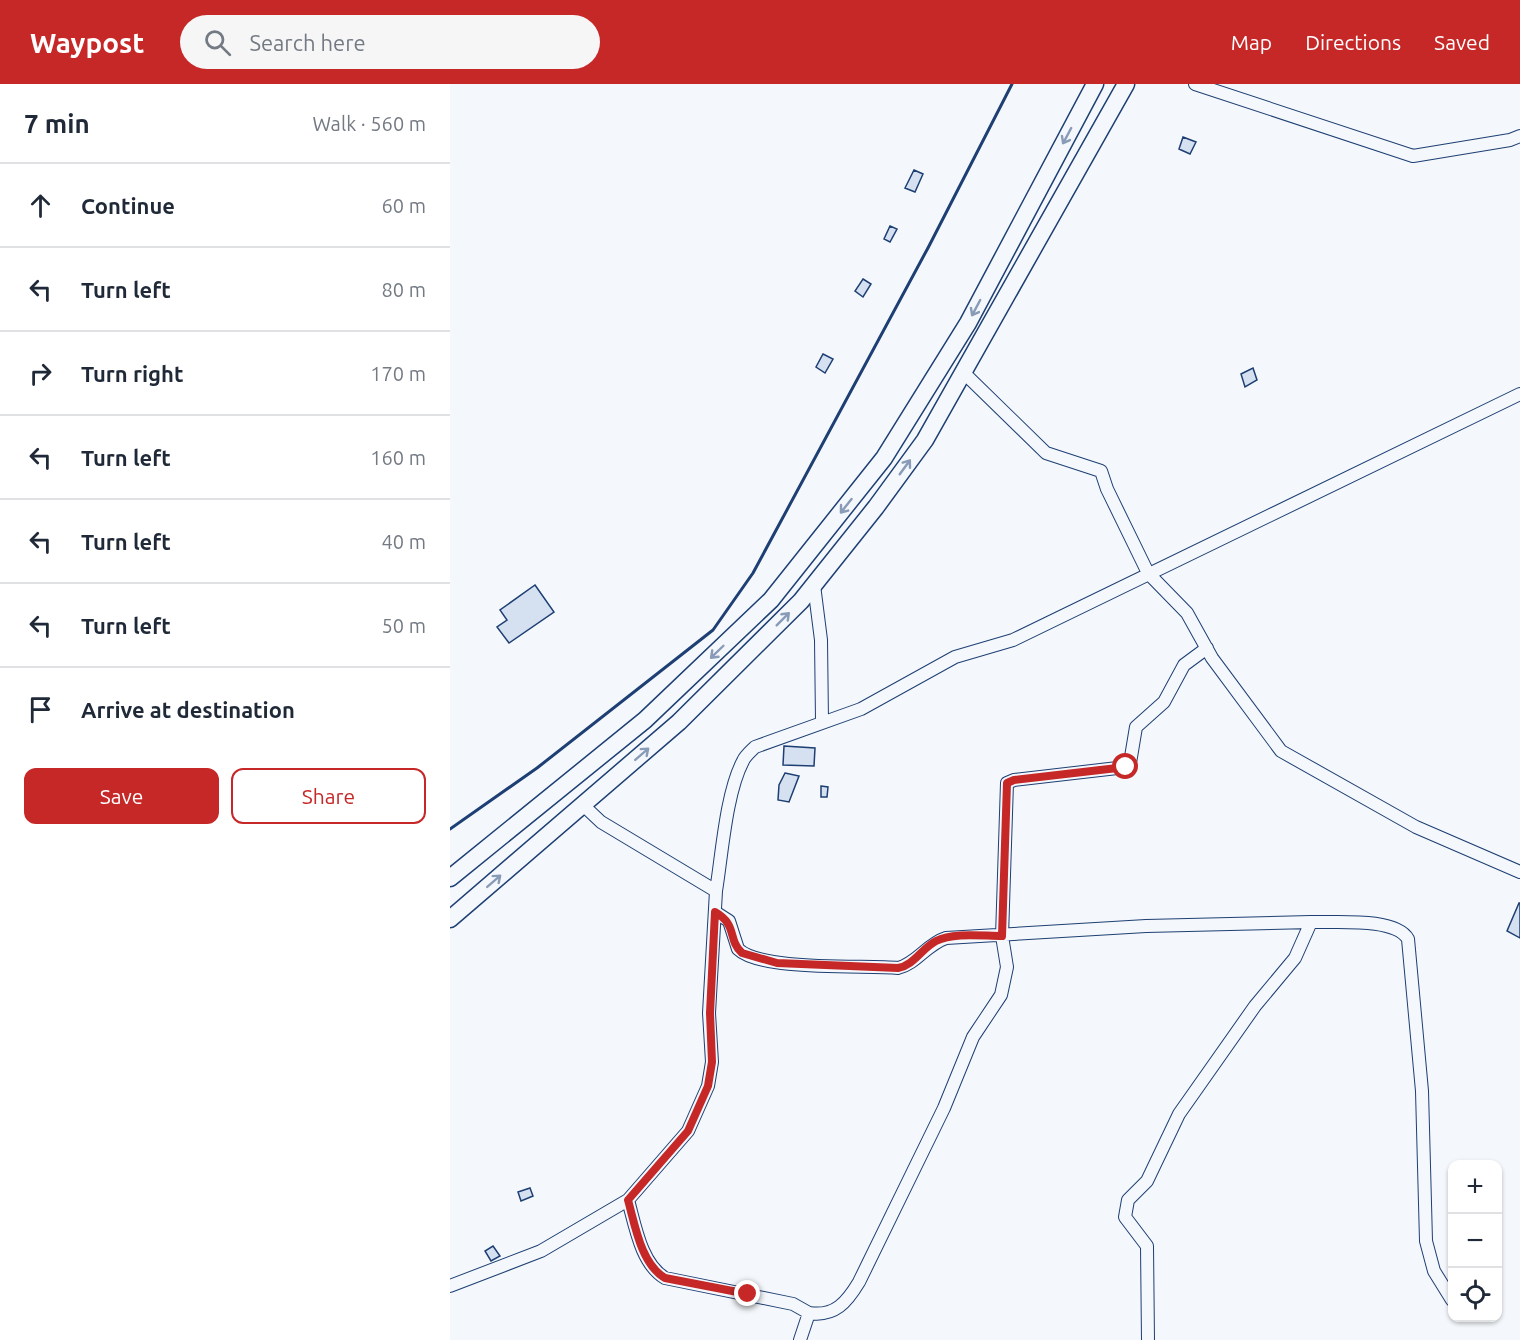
<!DOCTYPE html>
<meta charset="utf-8">
<style>
:root{--surface:#fff;--page:#f6f6f7;--text:#1f2937;--muted:#747a83;--line:#e0e1e3;--accent:#c62828}
body{margin:0;font-family:Ubuntu,sans-serif;background:var(--page);color:var(--text)}
.controls{position:absolute;right:18px;bottom:18px;display:grid;overflow:hidden;border-radius:12px;box-shadow:0 2px 4px #0004}
.controls button{width:54px;height:54px;display:grid;place-items:center;padding:0;border:0;border-bottom:2px solid var(--line);background:var(--surface);color:var(--text);font:30px sans-serif}
.stop{position:absolute;width:18px;height:18px;margin:-14px;border:4px solid #c62828;border-radius:50%;background:#fff}
.stop.end{background:#c62828;border-color:#fff;box-shadow:0 2px 6px #0008}
.list{margin:0;padding:0;list-style:none}
h2{display:flex;justify-content:space-between;align-items:center;height:78px;margin:0;padding:0 24px;font-size:26px}
h2 small{font-size:20px;font-weight:400;color:var(--muted)}
.list li{display:grid;grid-template-columns:39px 1fr auto;gap:18px;align-items:center;box-sizing:border-box;height:84px;padding:0 24px;border-top:2px solid var(--line)}
.list b{display:block;font-size:22px;white-space:nowrap}
.list em{font-size:20px;font-style:normal;color:var(--muted)}
.actions{display:flex;gap:12px;padding:18px 24px}
.actions a{flex:1;padding:14px 0;border:2px solid var(--accent);border-radius:12px;text-align:center;font-size:21px;color:var(--accent)}
.actions .main{background:var(--accent);color:#fff}
.icon{flex:none;width:33px;height:33px;fill:none;stroke:currentColor;stroke-width:2;stroke-linecap:round;stroke-linejoin:round}
.map{position:relative;flex:none;width:1070px;height:1256px;overflow:hidden}
header{display:flex;align-items:center;gap:36px;box-sizing:border-box;height:84px;padding:0 30px;background:var(--accent);color:#fff}
header strong{font-size:28px}
nav{display:flex;gap:33px;margin-inline-start:auto;font-size:21px}
.search{width:420px;height:54px;background:var(--page);display:flex;align-items:center;gap:15px;box-sizing:border-box;padding:0 21px;border-radius:33px;color:var(--muted);font-size:22px}
main{display:flex}
aside{flex:1;background:var(--surface)}
.map>svg:first-child{display:block}
.building{fill:#d5e0f0;stroke:#1d3f73;stroke-width:1.5}
.lines{fill:none;stroke-linecap:round;stroke-linejoin:round}
.minor-casing{stroke:#1d3f73;stroke-width:14}
.secondary-casing{stroke:#1d3f73;stroke-width:19}
.minor{stroke:#f4f7fb;stroke-width:12}
.secondary{stroke:#f4f7fb;stroke-width:16}
.wall{stroke:#1d3f73;stroke-width:3}
.oneway{stroke:#889bb7}
.route{stroke:#c62828;stroke-width:8}
</style>
<header>
<strong>Waypost</strong>
<div class="search"><svg class="icon" aria-label="search" viewBox="0 0 24 24"><circle cx="10" cy="10" r="6"/><path d="M15 15l6 6"/></svg>Search here</div>
<nav><a>Map</a><a>Directions</a><a>Saved</a></nav>
</header>
<main>
<aside>
<h2>7 min<small>Walk · 560 m</small></h2>
<ul class="list">
<li><svg class="icon" aria-label="ahead" viewBox="0 0 24 24"><path d="M12 20V5M6 11l6-6 6 6"/></svg><div><b>Continue</b></div><em>60 m</em></li>
<li><svg class="icon" aria-label="left" viewBox="0 0 24 24"><path d="M17 20v-9H6M10 6l-5 5 5 5"/></svg><div><b>Turn left</b></div><em>80 m</em></li>
<li><svg class="icon" aria-label="right" viewBox="0 0 24 24"><path d="M7 20v-9h11M14 6l5 5-5 5"/></svg><div><b>Turn right</b></div><em>170 m</em></li>
<li><svg class="icon" aria-label="left" viewBox="0 0 24 24"><path d="M17 20v-9H6M10 6l-5 5 5 5"/></svg><div><b>Turn left</b></div><em>160 m</em></li>
<li><svg class="icon" aria-label="left" viewBox="0 0 24 24"><path d="M17 20v-9H6M10 6l-5 5 5 5"/></svg><div><b>Turn left</b></div><em>40 m</em></li>
<li><svg class="icon" aria-label="left" viewBox="0 0 24 24"><path d="M17 20v-9H6M10 6l-5 5 5 5"/></svg><div><b>Turn left</b></div><em>50 m</em></li>
<li><svg class="icon" aria-label="arrive" viewBox="0 0 24 24"><path d="M6 21V4h12l-3 4 3 4H6"/></svg><div><b>Arrive at destination</b></div></li>
</ul>
<div class="actions"><a class="main">Save</a><a>Share</a></div>
</aside>
<div class="map">
<svg width="1070" height="1256" viewBox="0 0 1070 1256">
<rect width="100%" height="100%" fill="#f4f7fb"/>
<path class="building" d="M 733,53 L 746,58 L 740,70 L 729,65 Z
M 464,86 L 473,90 L 465,108 L 455,104 Z
M 440,142 L 447,145 L 440,158 L 434,155 Z
M 413,195 L 421,200 L 413,213 L 405,207 Z
M 373,270 L 383,275 L 375,289 L 366,283 Z
M 803,284 L 807,296 L 795,303 L 791,290 Z
M 85,501 L 104,528 L 59,559 L 47,543 L 57,536 L 50,526 Z
M 334,662 L 365,664 L 364,682 L 333,681 Z
M 335,689 L 349,692 L 339,718 L 328,716 L 329,701 Z
M 371,702 L 378,703 L 377,713 L 371,713 Z
M 1069,819 L 1070,819 L 1070,854 L 1057,847 Z
M 80,1104 L 83,1112 L 71,1117 L 68,1108 Z
M 43,1162 L 50,1172 L 41,1177 L 35,1167 Z"/>
<g class="lines">
<g class="minor-casing">
<path id="minor" d="M 745,0 L 963,72 L 1060,56 L 1070,52
M 513,288 L 596,369 L 651,387 L 657,405 L 698,489 L 737,529 L 762,574 L 831,667 L 966,743 L 1070,788
M 364,501 L 371,556 L 372,637
M 133,721 L 151,738 L 266,807 L 259,929 L 262,978 L 258,1002 L 238,1047 L 178,1116 C 185,1141 191,1180 215,1194 L 343,1220 L 359,1229 L 350,1256
M 266,807 C 272,770 276,709 293,677 C 295,672 301,667 305,663 L 411,625 L 505,573 L 563,556 L 1070,310
M 265,828 L 279,837 L 288,865 C 310,887 413,881 448,884 C 466,880 477,860 496,854 L 696,842 L 861,838
M 0,1202 L 91,1167 L 178,1116
M 359,1229 C 385,1233 397,1218 409,1198 L 494,1024 L 523,953 L 551,911 L 557,883 L 552,852 L 557,699 L 564,696 L 676,683 L 680,679 L 686,643 L 714,618 L 734,581 L 757,564
M 698,1256 L 697,1162 L 675,1133 L 678,1116 L 697,1097 L 729,1030 L 805,922 L 845,874 L 861,838 C 886,839 945,833 958,855 L 972,1007 L 976,1157 L 984,1187 L 1002,1216"/>
</g>
<g class="secondary-casing">
<path id="secondary" d="M 0,794 L 195,636 L 321,516 L 434,374 L 518,239 L 645,0
M 0,835 L 229,638 L 351,517 L 426,423 L 475,356 L 676,0"/>
</g>
<use href="#minor" class="minor"/>
<use href="#secondary" class="secondary"/>
<path class="wall" d="M 0,745 L 87,684 L 263,546 L 303,489 L 479,162 L 562,0"/>
</g>
<defs><path id="oneway-shaft" d="M-6 0H5M1.5-3L5.5 0L1.5 3" fill="none" stroke-width="1.6" stroke-linecap="round" stroke-linejoin="round" transform="scale(1.5)"/></defs>
<g class="oneway">
<use href="#oneway-shaft" transform="translate(617 52) rotate(118)"/>
<use href="#oneway-shaft" transform="translate(526 224) rotate(118)"/>
<use href="#oneway-shaft" transform="translate(455 383) rotate(-54)"/>
<use href="#oneway-shaft" transform="translate(396 422) rotate(128)"/>
<use href="#oneway-shaft" transform="translate(333 535) rotate(-45)"/>
<use href="#oneway-shaft" transform="translate(267 568) rotate(136)"/>
<use href="#oneway-shaft" transform="translate(192 670) rotate(-41)"/>
<use href="#oneway-shaft" transform="translate(44 797) rotate(-41)"/>
</g>
<g class="lines">
<path class="route" d="M 298,1210 L 215,1194 C 191,1180 185,1141 178,1116 L 238,1047 L 258,1002 L 262,978 L 260,929 L 265,828 C 288,841 277,855 292,869 L 327,879 L 448,884 C 464,881 471,865 486,857 C 504,848 532,852 552,852 L 557,699 L 564,696 L 676,683"/>
</g>
</svg>
<div class="controls">
<button>+</button>
<button>−</button>
<button><svg class="icon" aria-label="locate" viewBox="0 0 24 24"><circle cx="12" cy="12" r="6"/><path d="M12 2v4M12 18v4M2 12h4M18 12h4"/></svg></button>
</div>
<div class="stop" style="left:676px;top:683px"></div>
<div class="stop end" style="left:298px;top:1210px"></div>
</div>
</main>
